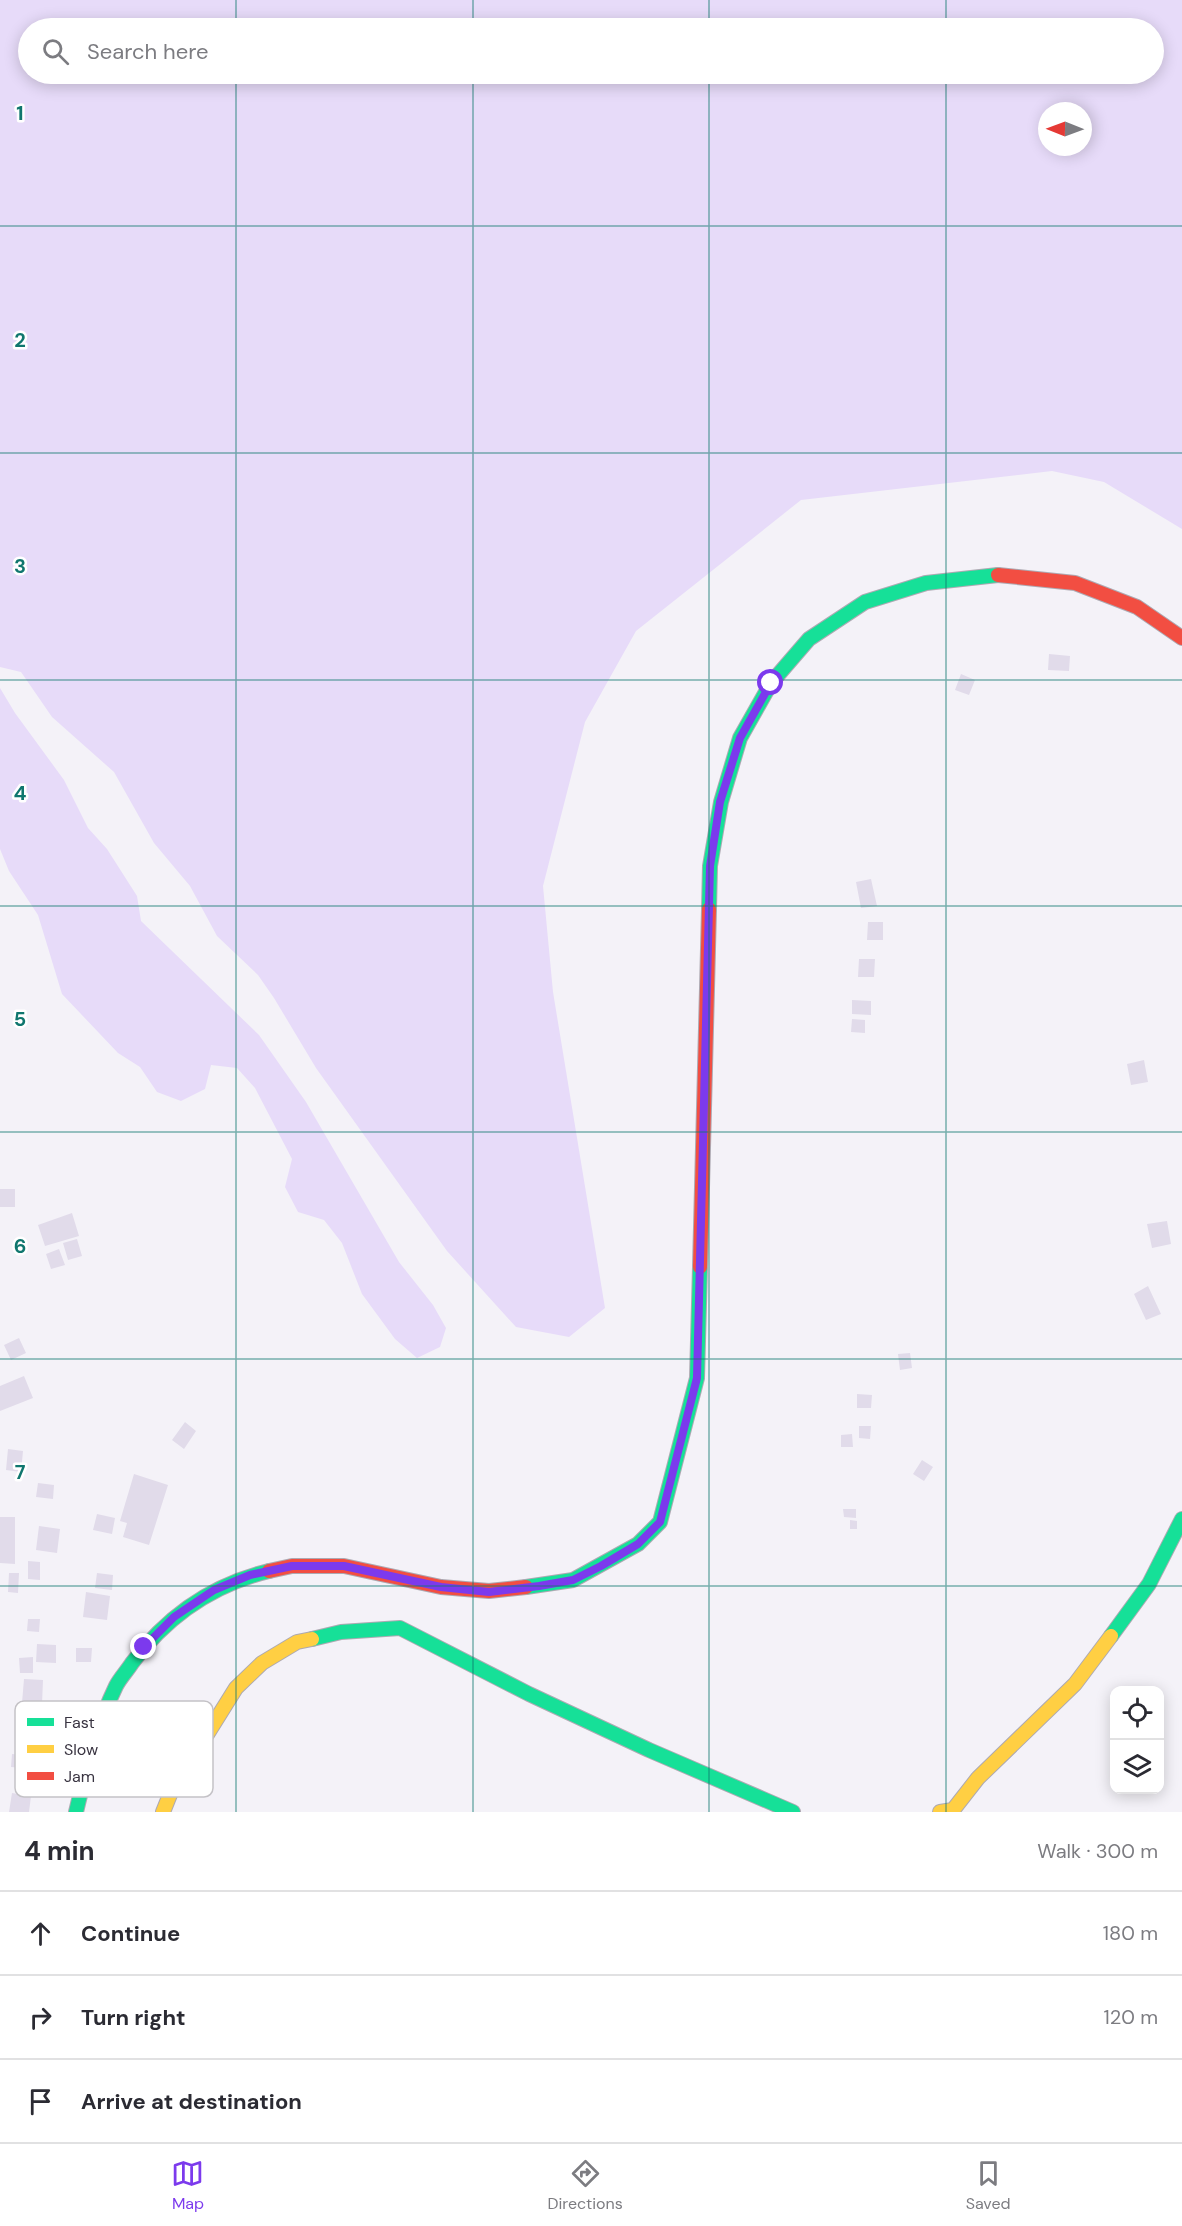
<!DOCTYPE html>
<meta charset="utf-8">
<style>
:root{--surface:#fff;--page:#f2f2f3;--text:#2b2b33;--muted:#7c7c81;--line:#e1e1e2;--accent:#7c3aed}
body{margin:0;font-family:"DM Sans",sans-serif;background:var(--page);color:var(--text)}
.controls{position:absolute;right:18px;bottom:18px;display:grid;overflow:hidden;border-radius:12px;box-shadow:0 3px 15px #0003}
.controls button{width:54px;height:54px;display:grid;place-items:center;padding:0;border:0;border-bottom:2px solid var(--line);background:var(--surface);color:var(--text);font:30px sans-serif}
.compass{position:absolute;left:1038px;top:102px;width:54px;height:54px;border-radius:50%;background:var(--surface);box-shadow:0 3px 15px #0003;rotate:271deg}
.stop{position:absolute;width:18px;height:18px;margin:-14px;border:4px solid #7c3aed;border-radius:50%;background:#fff}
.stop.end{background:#7c3aed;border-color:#fff;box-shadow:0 2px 6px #0008}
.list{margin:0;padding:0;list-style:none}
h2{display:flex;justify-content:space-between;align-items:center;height:78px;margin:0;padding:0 24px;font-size:26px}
h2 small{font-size:20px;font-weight:400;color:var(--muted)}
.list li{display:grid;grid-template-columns:39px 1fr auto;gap:18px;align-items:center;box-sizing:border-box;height:84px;padding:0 24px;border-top:2px solid var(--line)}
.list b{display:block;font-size:22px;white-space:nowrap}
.list em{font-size:20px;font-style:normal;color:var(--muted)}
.icon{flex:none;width:33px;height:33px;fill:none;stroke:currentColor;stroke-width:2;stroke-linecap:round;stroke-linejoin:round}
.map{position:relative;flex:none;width:1182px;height:1812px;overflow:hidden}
.search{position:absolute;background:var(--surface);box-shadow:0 3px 15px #0003;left:18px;right:18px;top:18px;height:66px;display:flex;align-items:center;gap:15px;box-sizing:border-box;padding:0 21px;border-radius:33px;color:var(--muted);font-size:22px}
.sheet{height:330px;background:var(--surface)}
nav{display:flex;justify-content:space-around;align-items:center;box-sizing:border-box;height:84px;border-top:2px solid var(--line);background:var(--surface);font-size:16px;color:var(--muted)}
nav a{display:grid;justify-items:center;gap:3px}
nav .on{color:var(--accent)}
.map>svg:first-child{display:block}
.green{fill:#e7dbf9;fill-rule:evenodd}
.building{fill:#e1dbea}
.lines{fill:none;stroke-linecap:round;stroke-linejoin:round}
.fast-casing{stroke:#ada9b2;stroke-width:16}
.slow-casing{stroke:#ada9b2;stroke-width:16}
.jam-casing{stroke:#ada9b2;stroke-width:16}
.fast{stroke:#16e098;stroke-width:14}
.slow{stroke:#ffcf43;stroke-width:14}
.jam{stroke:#f24e42;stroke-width:14}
.route{stroke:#7c3aed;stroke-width:8}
.grid{fill:none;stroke:#0f766e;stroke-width:1.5;stroke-opacity:0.55}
.key{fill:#fff;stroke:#c4c2c6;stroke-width:1.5}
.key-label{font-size:16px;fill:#393441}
.grid-label{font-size:20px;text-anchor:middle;font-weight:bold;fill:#0f766e;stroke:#fff;stroke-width:5;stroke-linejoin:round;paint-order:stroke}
</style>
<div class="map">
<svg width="1182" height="1812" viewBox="0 0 1182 1812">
<rect width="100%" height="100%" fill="#f4f2f8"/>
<path class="green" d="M 0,0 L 1182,0 L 1182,529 L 1104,482 L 1052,471 L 801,500 L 636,631 L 585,722 L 543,886 L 553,992 L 605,1308 L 569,1337 L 516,1327 L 447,1251 L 316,1068 L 274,998 L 258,975 L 217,936 L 190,886 L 154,843 L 114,772 L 52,717 L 21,672 L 0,667 ZM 28,28 L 1154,28 L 1154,74 L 28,74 ZM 1047,111 L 1083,111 L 1083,147 L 1047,147 Z
M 0,688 L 15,713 L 64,780 L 88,828 L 107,849 L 137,896 L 141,921 L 259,1035 L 306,1102 L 399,1262 L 433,1305 L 446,1328 L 440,1347 L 417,1358 L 395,1339 L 362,1294 L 342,1243 L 324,1220 L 298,1212 L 285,1187 L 292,1159 L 255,1088 L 237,1068 L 211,1065 L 205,1089 L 181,1101 L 157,1092 L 140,1067 L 118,1053 L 62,994 L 38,915 L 9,871 L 0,849 Z"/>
<path class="building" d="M 1049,654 L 1070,656 L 1069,671 L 1048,670 Z
M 961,674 L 975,680 L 969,695 L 955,690 Z
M 871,879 L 877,906 L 861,908 L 856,882 Z
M 868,922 L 883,922 L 883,940 L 867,940 Z
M 859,959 L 875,959 L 874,977 L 858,977 Z
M 852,1000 L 871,1001 L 871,1015 L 852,1014 Z
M 852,1019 L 865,1020 L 865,1033 L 851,1032 Z
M 1144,1060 L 1148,1082 L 1131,1085 L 1127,1064 Z
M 0,1189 L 15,1189 L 15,1207 L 0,1207 Z
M 72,1213 L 79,1236 L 45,1246 L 38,1225 Z
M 1167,1221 L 1171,1244 L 1152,1248 L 1147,1224 Z
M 77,1239 L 82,1256 L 68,1260 L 63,1243 Z
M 59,1249 L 65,1265 L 51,1269 L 46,1254 Z
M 1148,1286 L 1161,1314 L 1146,1320 L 1134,1294 Z
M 19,1338 L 26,1353 L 11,1360 L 4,1345 Z
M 910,1353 L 912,1368 L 900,1370 L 898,1354 Z
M 24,1376 L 33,1398 L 0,1411 L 0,1386 Z
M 857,1394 L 872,1395 L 871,1408 L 857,1408 Z
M 185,1422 L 196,1431 L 184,1449 L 172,1440 Z
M 859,1426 L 871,1426 L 870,1439 L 859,1438 Z
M 852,1434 L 853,1447 L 841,1447 L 841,1435 Z
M 8,1449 L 23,1451 L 21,1472 L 6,1470 Z
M 922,1460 L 933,1467 L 924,1481 L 913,1474 Z
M 134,1474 L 168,1485 L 149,1545 L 123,1537 L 127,1523 L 120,1521 Z
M 38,1483 L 54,1485 L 53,1499 L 36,1497 Z
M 843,1509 L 856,1509 L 856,1518 L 844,1517 Z
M 97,1514 L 115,1518 L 112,1534 L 93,1530 Z
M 0,1517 L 15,1517 L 15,1564 L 0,1563 Z
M 850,1520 L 857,1521 L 857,1529 L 850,1529 Z
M 39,1526 L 60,1529 L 57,1553 L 36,1550 Z
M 28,1561 L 40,1562 L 40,1580 L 28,1579 Z
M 9,1573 L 19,1573 L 18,1593 L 8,1592 Z
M 97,1573 L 113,1575 L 112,1590 L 95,1588 Z
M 86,1592 L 110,1596 L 107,1620 L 83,1617 Z
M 28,1619 L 40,1619 L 39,1632 L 27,1631 Z
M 37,1644 L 56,1645 L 56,1663 L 36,1662 Z
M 76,1648 L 92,1648 L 91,1662 L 76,1662 Z
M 33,1657 L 33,1673 L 20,1673 L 19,1658 Z
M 24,1679 L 43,1680 L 42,1704 L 22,1703 Z
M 12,1754 L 24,1755 L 23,1768 L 11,1767 Z
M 12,1793 L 31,1796 L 29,1812 L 9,1812 Z"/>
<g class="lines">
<g class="fast-casing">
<path id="fast" d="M 709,909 L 710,866 L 721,802 L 740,738 L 771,683 L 809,639 L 865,602 L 926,583 L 998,575
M 526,1587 L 573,1580 L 638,1544 L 660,1522 L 697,1378 L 700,1267
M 1111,1636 L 1149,1584 L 1182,1519
M 312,1639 L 341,1632 L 400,1628 L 529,1694 L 649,1750 L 793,1812
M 76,1812 C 86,1770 97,1725 116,1686 C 120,1678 127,1671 132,1663 C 167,1616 211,1585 269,1571"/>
</g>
<g class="slow-casing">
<path id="slow" d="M 163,1812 L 171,1792 L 236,1688 L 262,1663 L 297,1642 L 312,1639
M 940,1812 L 953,1810 L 978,1778 L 1075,1684 L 1111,1636"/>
</g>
<g class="jam-casing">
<path id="jam" d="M 998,575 L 1075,583 L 1137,607 L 1182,638
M 700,1267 L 709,909
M 269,1571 L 292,1566 L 344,1566 L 441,1587 L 489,1591 L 526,1587"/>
</g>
<use href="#fast" class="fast"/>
<use href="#slow" class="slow"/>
<use href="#jam" class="jam"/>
</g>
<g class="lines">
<path class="route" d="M 144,1647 L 174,1617 L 214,1590 L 250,1575 L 292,1566 L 344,1566 L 441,1587 L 489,1592 L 539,1586 L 573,1580 L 601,1566 L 638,1544 L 660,1522 L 697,1378 L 710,866 L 720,802 L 740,738 L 771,683"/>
</g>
<path class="grid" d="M 236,0 L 236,28M 473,0 L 473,28M 709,0 L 709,28M 946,0 L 946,28M 236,74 L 236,1812M 473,74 L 473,1812M 709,74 L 709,1812M 946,74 L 946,1812M 0,226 L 1182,226M 0,453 L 1182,453M 0,680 L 1182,680M 0,906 L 1182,906M 0,1132 L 1182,1132M 0,1359 L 1182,1359M 0,1586 L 1182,1586"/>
<rect x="15" y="1701" width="198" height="96" rx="9" class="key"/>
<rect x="27" y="1718" width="27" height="8" fill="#16e098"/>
<rect x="27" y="1745" width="27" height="8" fill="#ffcf43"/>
<rect x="27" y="1772" width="27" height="8" fill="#f24e42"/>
<g class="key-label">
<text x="64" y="1728">Fast</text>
<text x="64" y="1755">Slow</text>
<text x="64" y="1782">Jam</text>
</g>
<g class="grid-label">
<text x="20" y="120">1</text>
<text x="20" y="347">2</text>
<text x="20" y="573">3</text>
<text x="20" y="800">4</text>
<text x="20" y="1026">5</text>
<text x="20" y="1253">6</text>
<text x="20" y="1479">7</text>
</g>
</svg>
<div class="controls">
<button><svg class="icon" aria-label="locate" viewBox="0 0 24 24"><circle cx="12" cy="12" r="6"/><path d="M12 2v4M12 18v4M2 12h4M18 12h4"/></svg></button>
<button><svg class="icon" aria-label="layers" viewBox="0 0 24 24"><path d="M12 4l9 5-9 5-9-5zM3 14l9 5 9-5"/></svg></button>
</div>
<svg class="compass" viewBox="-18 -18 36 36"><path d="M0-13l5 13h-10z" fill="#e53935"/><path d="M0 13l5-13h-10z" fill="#7c7c81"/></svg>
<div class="stop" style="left:771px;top:683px"></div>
<div class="stop end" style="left:144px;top:1647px"></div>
<div class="search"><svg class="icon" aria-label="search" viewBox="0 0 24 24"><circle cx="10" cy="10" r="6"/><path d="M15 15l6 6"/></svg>Search here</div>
</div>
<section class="sheet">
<h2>4 min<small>Walk · 300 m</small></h2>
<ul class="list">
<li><svg class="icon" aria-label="ahead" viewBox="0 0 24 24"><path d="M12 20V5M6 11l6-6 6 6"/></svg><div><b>Continue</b></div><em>180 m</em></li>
<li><svg class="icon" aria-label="right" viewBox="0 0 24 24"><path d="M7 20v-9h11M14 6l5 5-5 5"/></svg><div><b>Turn right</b></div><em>120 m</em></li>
<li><svg class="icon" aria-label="arrive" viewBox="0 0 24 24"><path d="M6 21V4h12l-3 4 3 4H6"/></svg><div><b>Arrive at destination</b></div></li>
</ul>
</section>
<nav>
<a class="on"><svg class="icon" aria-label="map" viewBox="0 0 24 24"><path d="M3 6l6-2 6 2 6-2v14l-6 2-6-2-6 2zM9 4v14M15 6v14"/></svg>Map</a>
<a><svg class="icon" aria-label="directions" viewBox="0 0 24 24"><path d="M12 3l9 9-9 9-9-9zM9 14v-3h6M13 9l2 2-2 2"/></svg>Directions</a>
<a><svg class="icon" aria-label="saved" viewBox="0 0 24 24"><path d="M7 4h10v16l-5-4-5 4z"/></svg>Saved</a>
</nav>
